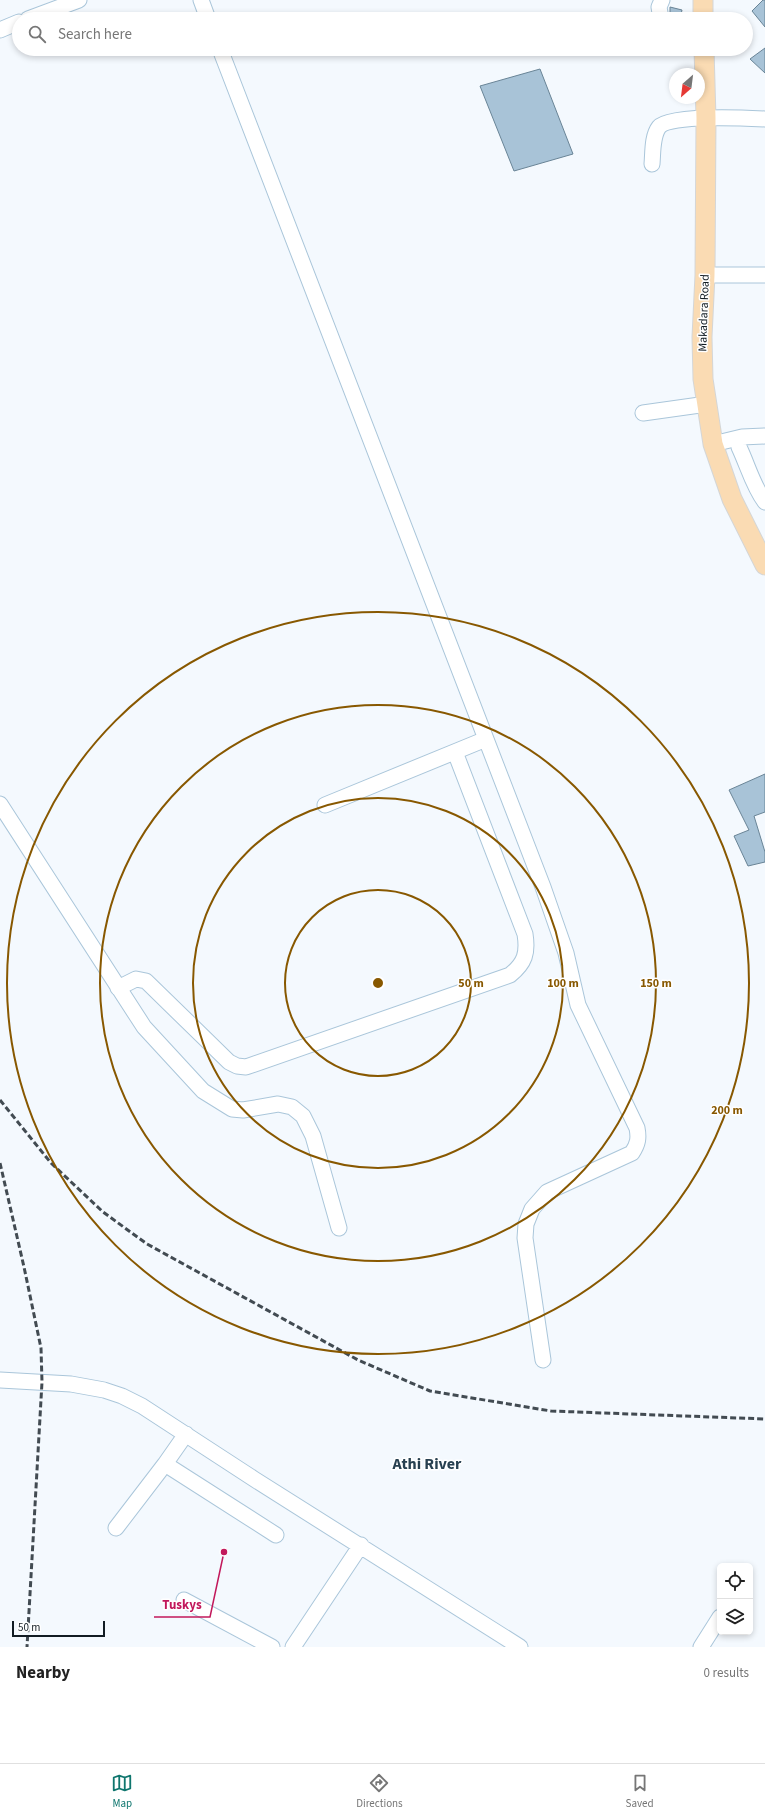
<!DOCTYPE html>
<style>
:root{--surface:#fff;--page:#f6f6f6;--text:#222;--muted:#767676;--line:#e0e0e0;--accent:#0f766e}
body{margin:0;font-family:"Source Sans 3",sans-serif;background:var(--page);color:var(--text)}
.controls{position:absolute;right:12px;bottom:12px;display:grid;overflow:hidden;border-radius:6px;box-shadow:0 2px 6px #0003}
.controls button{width:36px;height:36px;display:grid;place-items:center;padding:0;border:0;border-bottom:1px solid var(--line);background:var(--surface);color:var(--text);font:20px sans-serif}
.compass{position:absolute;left:669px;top:68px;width:36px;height:36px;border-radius:50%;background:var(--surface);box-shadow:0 2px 6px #0003;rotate:208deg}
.scale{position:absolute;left:12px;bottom:10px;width:93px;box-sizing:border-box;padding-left:4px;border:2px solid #121c23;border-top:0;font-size:11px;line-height:14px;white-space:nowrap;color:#121c23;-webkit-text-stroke:3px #fff;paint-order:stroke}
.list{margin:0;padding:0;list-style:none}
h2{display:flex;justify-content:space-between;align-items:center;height:52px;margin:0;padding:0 16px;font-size:17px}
h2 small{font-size:13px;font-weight:400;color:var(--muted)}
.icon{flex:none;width:22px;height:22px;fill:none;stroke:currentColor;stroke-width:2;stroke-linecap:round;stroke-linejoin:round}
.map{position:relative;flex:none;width:765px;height:1647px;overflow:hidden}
.search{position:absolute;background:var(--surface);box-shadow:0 2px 6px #0003;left:12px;right:12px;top:12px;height:44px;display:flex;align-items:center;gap:10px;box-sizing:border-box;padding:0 14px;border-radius:22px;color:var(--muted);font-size:15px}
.sheet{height:116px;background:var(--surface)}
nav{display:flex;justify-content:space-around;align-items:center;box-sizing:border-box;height:56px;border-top:1px solid var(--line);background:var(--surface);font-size:11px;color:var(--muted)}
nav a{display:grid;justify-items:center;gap:2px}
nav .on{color:var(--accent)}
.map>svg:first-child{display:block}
.building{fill:#a8c3d7;stroke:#698496}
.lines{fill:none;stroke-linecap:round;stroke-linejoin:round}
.minor-casing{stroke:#aac6da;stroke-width:17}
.major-casing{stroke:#d4d6d7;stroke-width:21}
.minor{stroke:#fff;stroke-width:15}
.major{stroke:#fadbb3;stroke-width:19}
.rail{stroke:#424b52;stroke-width:3;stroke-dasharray:6 3;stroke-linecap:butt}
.ring{fill:none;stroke:#885800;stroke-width:2}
.labels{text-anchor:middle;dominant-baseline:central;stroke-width:3;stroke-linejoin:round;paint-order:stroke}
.street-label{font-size:12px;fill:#121c23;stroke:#fff}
.district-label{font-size:16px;font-weight:bold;fill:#284050;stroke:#fff}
.centre{fill:#885800;stroke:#fff;stroke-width:2}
.ring-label{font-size:12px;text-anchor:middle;font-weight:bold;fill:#885800;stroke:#fff;stroke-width:3;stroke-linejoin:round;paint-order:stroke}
.leader{fill:none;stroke:#c2185b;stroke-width:1.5}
.callout-dot{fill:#c2185b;stroke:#fff;stroke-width:1.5}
.callout-label{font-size:13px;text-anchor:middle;font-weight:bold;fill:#c2185b;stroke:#fff;stroke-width:3;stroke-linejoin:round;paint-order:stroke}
</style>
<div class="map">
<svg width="765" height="1647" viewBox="0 0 765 1647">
<rect width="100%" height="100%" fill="#f4f9fe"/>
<path class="building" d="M 763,0 L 765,0 L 765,27 L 752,11 Z
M 670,7 L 682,10 L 680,19 L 670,19 Z
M 765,48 L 765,73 L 750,59 Z
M 540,69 L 573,154 L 514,171 L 480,86 Z
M 765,774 L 765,812 L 754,816 L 765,852 L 765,862 L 748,866 L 734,836 L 749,830 L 729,790 Z"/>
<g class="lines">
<g class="minor-casing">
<path id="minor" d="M 201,0 L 208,19
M 28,19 L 79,0
M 661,19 L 659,7 L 662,0
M 0,30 L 19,22
M 220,49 L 543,887 L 566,953 L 578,1005 L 637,1128 C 639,1138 638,1144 632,1153 L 547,1192 L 532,1209 L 526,1224 L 525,1238 L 543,1360
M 652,164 C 653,153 652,136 659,127 C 669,114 746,118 765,119
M 705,275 L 765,275
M 643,413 L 707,404
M 713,444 L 742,437 L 765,436
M 739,447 C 748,466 753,486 765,502
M 0,804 L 144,1027 L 203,1091 L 232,1109 L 243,1110 L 278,1104 L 292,1107 L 303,1116 L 313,1136 L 339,1228
M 325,805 L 486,739
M 118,988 L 136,979 L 146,981 L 229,1062 L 237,1066 L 246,1067 L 510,975 C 525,963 528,953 525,934 L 455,752
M 0,1380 L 71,1384 L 104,1390 L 122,1396 L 142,1406 L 254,1479 L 520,1647
M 165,1464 L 186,1434
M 116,1528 L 165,1464 L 276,1535
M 184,1600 L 272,1647
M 293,1647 L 361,1545
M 701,1647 L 720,1617"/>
</g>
<g class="major-casing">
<path id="major" d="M 703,0 L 703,19
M 704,49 L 706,118 L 705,275 L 702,337 L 703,379 L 713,444 L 732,499 L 765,565"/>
</g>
<use href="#minor" class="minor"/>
<use href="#major" class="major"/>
<path class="rail" d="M 0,1100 L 51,1163 L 103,1212 L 147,1244 L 358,1360 L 430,1391 L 551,1411 L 765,1419
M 0,1163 L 24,1267 L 41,1348 L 42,1382 L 27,1647"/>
</g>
<g class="ring">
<circle cx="378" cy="983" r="93"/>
<circle cx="378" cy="983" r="185"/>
<circle cx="378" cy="983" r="278"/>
<circle cx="378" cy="983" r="371"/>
</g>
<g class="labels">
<g class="street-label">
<text transform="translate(704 313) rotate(-88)">Makadara Road</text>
</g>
<g class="district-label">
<text x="427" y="1464">Athi River</text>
</g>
</g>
<circle cx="378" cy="983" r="6" class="centre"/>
<g class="ring-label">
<text x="471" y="987">50 m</text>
<text x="563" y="987">100 m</text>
<text x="656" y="987">150 m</text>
<text x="727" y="1114">200 m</text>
</g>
<path class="leader" d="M224 1552L210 1617H154"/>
<circle class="callout-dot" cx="224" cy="1552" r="4"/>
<g class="callout-label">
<text x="182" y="1609">Tuskys</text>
</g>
</svg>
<div class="controls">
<button><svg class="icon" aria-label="locate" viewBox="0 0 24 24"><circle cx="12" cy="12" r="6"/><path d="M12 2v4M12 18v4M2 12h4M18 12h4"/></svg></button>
<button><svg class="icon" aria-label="layers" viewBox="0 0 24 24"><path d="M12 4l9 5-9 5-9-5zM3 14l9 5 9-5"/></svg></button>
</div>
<svg class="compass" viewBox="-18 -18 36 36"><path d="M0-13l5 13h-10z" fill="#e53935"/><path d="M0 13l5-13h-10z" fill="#767676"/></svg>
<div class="scale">50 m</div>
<div class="search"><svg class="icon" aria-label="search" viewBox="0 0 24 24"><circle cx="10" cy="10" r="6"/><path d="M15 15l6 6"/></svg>Search here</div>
</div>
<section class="sheet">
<h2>Nearby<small>0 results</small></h2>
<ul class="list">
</ul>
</section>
<nav>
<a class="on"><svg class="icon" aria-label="map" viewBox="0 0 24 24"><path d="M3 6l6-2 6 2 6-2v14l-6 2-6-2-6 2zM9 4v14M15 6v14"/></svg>Map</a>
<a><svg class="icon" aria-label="directions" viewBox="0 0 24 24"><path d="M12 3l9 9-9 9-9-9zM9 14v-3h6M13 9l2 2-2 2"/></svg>Directions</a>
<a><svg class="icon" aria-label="saved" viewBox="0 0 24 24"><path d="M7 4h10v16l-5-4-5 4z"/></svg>Saved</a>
</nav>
